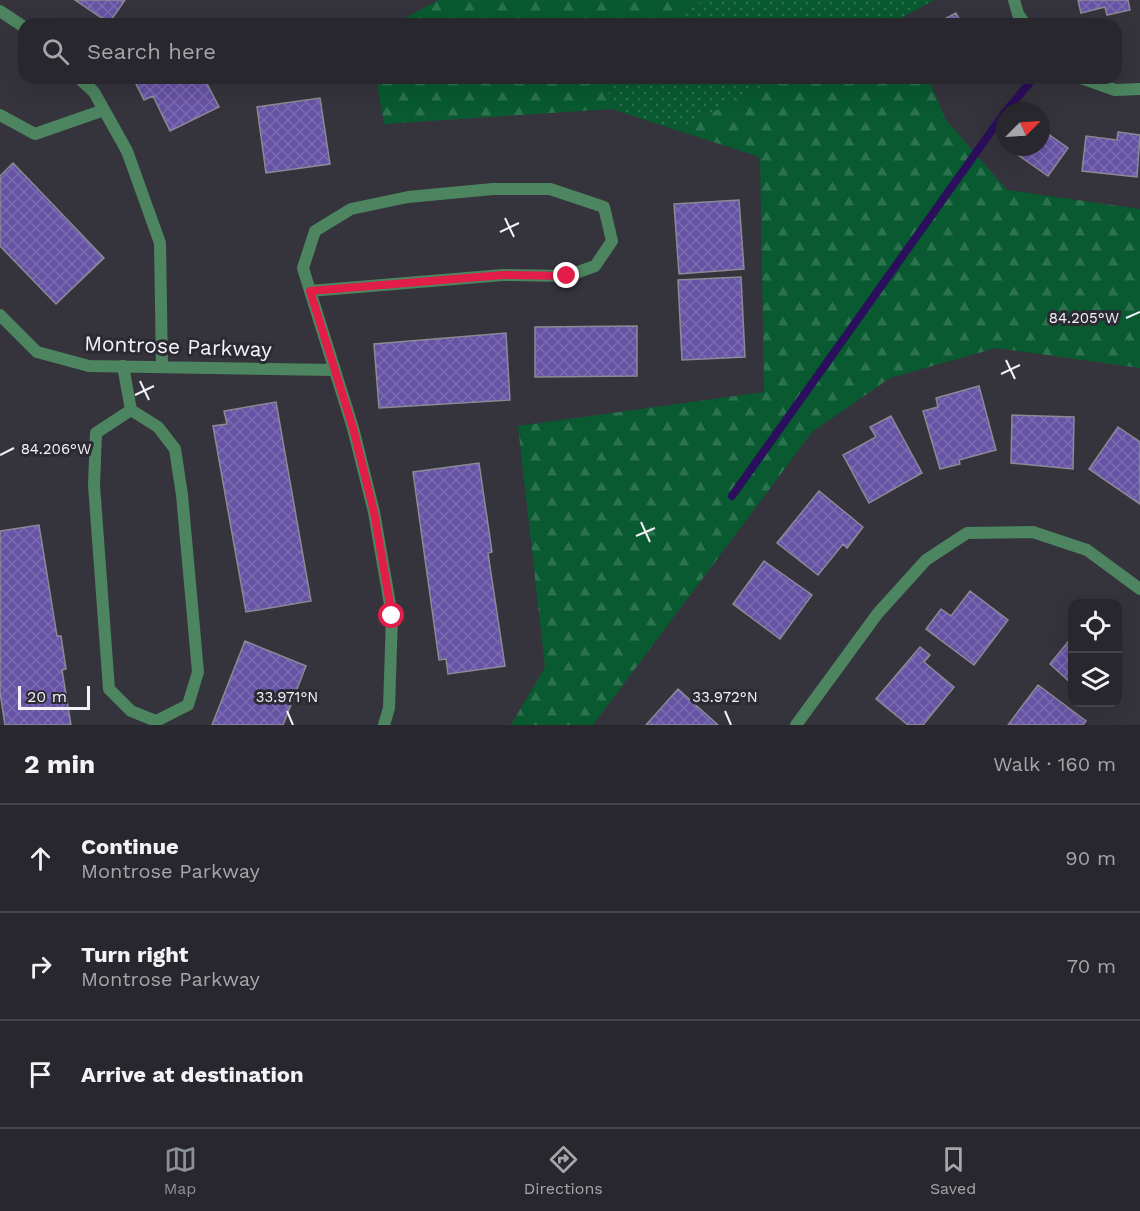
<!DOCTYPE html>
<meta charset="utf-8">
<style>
:root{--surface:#28272e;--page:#302f36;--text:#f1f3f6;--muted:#a5a5aa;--line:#44444a;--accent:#8c9099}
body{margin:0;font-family:"Work Sans",sans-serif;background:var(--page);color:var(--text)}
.controls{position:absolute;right:18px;bottom:18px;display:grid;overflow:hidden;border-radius:12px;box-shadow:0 6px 24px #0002}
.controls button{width:54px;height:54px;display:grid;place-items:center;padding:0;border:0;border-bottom:2px solid var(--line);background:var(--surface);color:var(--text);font:30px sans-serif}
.compass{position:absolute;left:996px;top:102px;width:54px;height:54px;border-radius:50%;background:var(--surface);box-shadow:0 6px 24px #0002;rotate:66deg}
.scale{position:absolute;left:18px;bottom:15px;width:72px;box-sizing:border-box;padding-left:6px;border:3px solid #f2f2f8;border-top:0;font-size:16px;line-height:21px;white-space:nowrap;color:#f2f2f8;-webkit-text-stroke:4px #2b2a33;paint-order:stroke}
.stop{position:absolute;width:18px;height:18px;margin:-14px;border:4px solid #e11d48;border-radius:50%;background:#fff}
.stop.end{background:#e11d48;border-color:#fff;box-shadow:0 2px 6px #0008}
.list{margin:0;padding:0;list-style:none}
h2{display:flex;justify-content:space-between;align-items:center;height:78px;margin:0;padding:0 24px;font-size:26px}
h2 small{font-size:20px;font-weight:400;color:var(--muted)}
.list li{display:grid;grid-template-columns:39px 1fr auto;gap:18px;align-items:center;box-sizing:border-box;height:108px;padding:0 24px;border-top:2px solid var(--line)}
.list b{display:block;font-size:22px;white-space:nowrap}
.list p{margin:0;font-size:20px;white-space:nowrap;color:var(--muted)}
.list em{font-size:20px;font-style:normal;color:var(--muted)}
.icon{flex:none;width:33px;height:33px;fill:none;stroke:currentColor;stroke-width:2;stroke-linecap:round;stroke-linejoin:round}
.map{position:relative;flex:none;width:1140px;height:725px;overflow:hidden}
.search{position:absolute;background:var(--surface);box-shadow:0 6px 24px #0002;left:18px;right:18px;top:18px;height:66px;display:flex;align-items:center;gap:15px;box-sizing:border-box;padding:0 21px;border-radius:18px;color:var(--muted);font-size:22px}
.sheet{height:402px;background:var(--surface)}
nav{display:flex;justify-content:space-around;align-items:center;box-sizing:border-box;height:84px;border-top:2px solid var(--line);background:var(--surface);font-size:16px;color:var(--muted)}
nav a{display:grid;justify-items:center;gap:3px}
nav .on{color:var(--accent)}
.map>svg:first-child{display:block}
.grass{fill:url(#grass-dots)}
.forest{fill:url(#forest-firs)}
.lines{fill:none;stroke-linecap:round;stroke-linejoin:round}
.stream{stroke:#2b0e5c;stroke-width:8}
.building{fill:url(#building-cross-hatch);stroke:#8b8a95;stroke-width:1.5}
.minor{stroke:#4c855f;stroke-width:12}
.route{stroke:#e11d48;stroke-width:8}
.ticks{fill:none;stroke:#f2f2f8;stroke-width:2}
.labels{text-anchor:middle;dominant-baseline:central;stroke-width:6;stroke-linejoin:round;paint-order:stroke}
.street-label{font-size:21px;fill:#f2f2f8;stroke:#2b2a33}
.ticks-label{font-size:15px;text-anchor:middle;fill:#f2f2f8;stroke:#2b2a33;stroke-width:6;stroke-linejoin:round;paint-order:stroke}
</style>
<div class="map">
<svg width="1140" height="725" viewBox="0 0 1140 725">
<defs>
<pattern id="grass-dots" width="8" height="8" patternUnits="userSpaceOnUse" patternTransform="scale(1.5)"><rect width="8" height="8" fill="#095a30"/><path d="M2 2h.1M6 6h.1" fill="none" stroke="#2d724f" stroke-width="1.8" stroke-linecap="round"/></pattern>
<pattern id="forest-firs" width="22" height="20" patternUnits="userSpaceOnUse" patternTransform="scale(1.5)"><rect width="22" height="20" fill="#095a30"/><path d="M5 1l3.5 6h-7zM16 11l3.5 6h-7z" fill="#2d724f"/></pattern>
<pattern id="building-cross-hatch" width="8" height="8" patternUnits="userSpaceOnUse" patternTransform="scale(1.5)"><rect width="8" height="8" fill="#6653a4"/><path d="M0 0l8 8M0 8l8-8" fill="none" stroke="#7c6cb1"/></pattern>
</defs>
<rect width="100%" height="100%" fill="#35343d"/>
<path class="grass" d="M 704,0 L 934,0 L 890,24 L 661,24 Z
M 605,78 L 781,78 L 676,130 L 612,109 Z"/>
<path class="forest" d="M 439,0 L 704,0 L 661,24 L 393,24 Z
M 376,78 L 605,78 L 612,109 L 384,124 Z
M 781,78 L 928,78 L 946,120 L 1007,190 L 1140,209 L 1140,368 L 996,348 L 890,378 L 812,432 L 593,725 L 511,725 L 545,667 L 518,426 L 764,392 L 760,157 L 676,130 Z"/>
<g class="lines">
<path class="stream" d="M 1006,111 L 1032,80
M 732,496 L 1005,112"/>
</g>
<path class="building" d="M 75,0 L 125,0 L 109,23 Z
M 1078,0 L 1128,0 L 1130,10 L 1107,15 L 1105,7 L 1081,13 Z
M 956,13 L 962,24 L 935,24 Z
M 133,78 L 204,78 L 219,107 L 170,131 L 153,96 L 144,100 Z
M 320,98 L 330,164 L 266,173 L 257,107 Z
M 1041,129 L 1068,148 L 1048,176 L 1008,148 L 1041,147 Z
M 1118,132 L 1140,135 L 1137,177 L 1082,171 L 1086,136 L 1117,140 Z
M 13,163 L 104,258 L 56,304 L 0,246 L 0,176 Z
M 739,200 L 744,269 L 679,274 L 674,204 Z
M 741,277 L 745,357 L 682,360 L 678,280 Z
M 637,326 L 637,376 L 535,377 L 535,327 Z
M 506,333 L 510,400 L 379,408 L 374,344 Z
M 979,386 L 996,450 L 959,460 L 960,464 L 940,469 L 923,411 L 938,407 L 936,398 Z
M 276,402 L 311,601 L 246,612 L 213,426 L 227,424 L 224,411 Z
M 1012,415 L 1074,417 L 1073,469 L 1011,463 Z
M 891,416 L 922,473 L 869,503 L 843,455 L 876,437 L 870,427 Z
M 1118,427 L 1140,442 L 1140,504 L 1089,469 Z
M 479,463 L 492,552 L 488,553 L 505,666 L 448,674 L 446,659 L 439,660 L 413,472 Z
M 819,491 L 863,527 L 847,548 L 843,544 L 818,575 L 777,543 Z
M 39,525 L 57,636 L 61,636 L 66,669 L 62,670 L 71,725 L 5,725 L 0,692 L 0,531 Z
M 764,561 L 812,595 L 780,639 L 733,604 Z
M 970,591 L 1008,620 L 974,665 L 926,629 L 941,609 L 951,616 Z
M 1072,637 L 1072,684 L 1050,664 Z
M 245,641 L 306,666 L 283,725 L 212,725 Z
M 920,647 L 930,655 L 924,662 L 954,687 L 923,725 L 908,725 L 876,699 Z
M 1038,685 L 1086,721 L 1083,725 L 1008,725 Z
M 678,689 L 718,725 L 646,725 Z"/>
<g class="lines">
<path class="minor" d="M 1014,0 L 1018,14 L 1025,24
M 0,11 L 24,27
M 79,78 L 94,92 L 127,151 L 160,243 L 162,367
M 1081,78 L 1115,90 L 1140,89
M 0,115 L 35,134 L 104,110
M 493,189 L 550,189 L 604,207 L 612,241 L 595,266 L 567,276 L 503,275 L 310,291 L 303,268 L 315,231 L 351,209 L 408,197 Z
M 310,291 L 353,428 L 374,512 L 392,616 L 389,708 L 384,725
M 0,315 L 37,352 L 89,366 L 335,370
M 123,366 L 131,410
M 131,410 L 158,427 L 175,449 L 182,495 L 198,672 L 188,705 L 156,721 L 131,711 L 109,689 L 94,485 L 96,433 Z
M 796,725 L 878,613 L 926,560 L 967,533 L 1033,532 L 1087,550 L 1140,589"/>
</g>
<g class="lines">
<path class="route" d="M 392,616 L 374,512 L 353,428 L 310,291 L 503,275 L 567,276"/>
</g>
<path class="ticks" d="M 505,218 L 514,237M 500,232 L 519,223M 1126,318 L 1140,312M 1006,360 L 1015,379M 1001,374 L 1020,365M 140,381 L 149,400M 135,395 L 154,386M 0,455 L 14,448M 641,522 L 650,542M 636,536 L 655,528M 287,711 L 293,725M 725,711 L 731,725"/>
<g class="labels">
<g class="street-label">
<text transform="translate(178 346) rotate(2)">Montrose Parkway</text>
</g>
</g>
<g class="ticks-label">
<text x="1084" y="323">84.205°W</text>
<text x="56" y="454">84.206°W</text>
<text x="287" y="702">33.971°N</text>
<text x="725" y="702">33.972°N</text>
</g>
</svg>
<div class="controls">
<button><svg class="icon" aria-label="locate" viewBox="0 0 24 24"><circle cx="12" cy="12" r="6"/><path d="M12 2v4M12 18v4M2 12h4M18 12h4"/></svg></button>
<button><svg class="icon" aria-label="layers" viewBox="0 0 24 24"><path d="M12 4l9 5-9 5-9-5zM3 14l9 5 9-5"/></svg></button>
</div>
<svg class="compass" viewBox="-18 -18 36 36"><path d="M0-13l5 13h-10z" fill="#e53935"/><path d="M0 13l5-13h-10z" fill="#a5a5aa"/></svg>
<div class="scale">20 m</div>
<div class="stop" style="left:392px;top:616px"></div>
<div class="stop end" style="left:567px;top:276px"></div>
<div class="search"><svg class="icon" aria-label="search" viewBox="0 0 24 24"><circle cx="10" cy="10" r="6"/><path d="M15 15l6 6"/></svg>Search here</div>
</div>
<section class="sheet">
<h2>2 min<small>Walk · 160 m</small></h2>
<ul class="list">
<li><svg class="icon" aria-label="ahead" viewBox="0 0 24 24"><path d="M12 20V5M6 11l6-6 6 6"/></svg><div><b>Continue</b><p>Montrose Parkway</p></div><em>90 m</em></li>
<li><svg class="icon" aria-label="right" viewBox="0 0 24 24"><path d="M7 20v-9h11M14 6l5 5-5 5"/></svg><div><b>Turn right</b><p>Montrose Parkway</p></div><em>70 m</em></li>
<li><svg class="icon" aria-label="arrive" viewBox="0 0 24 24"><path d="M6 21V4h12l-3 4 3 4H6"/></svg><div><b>Arrive at destination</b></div></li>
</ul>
</section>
<nav>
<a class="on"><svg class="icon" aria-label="map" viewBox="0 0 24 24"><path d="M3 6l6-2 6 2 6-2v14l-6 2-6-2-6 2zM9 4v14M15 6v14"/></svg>Map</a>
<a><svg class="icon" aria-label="directions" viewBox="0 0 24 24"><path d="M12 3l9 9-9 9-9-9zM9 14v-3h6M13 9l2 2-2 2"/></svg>Directions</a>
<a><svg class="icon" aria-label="saved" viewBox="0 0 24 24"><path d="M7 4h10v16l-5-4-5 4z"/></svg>Saved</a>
</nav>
